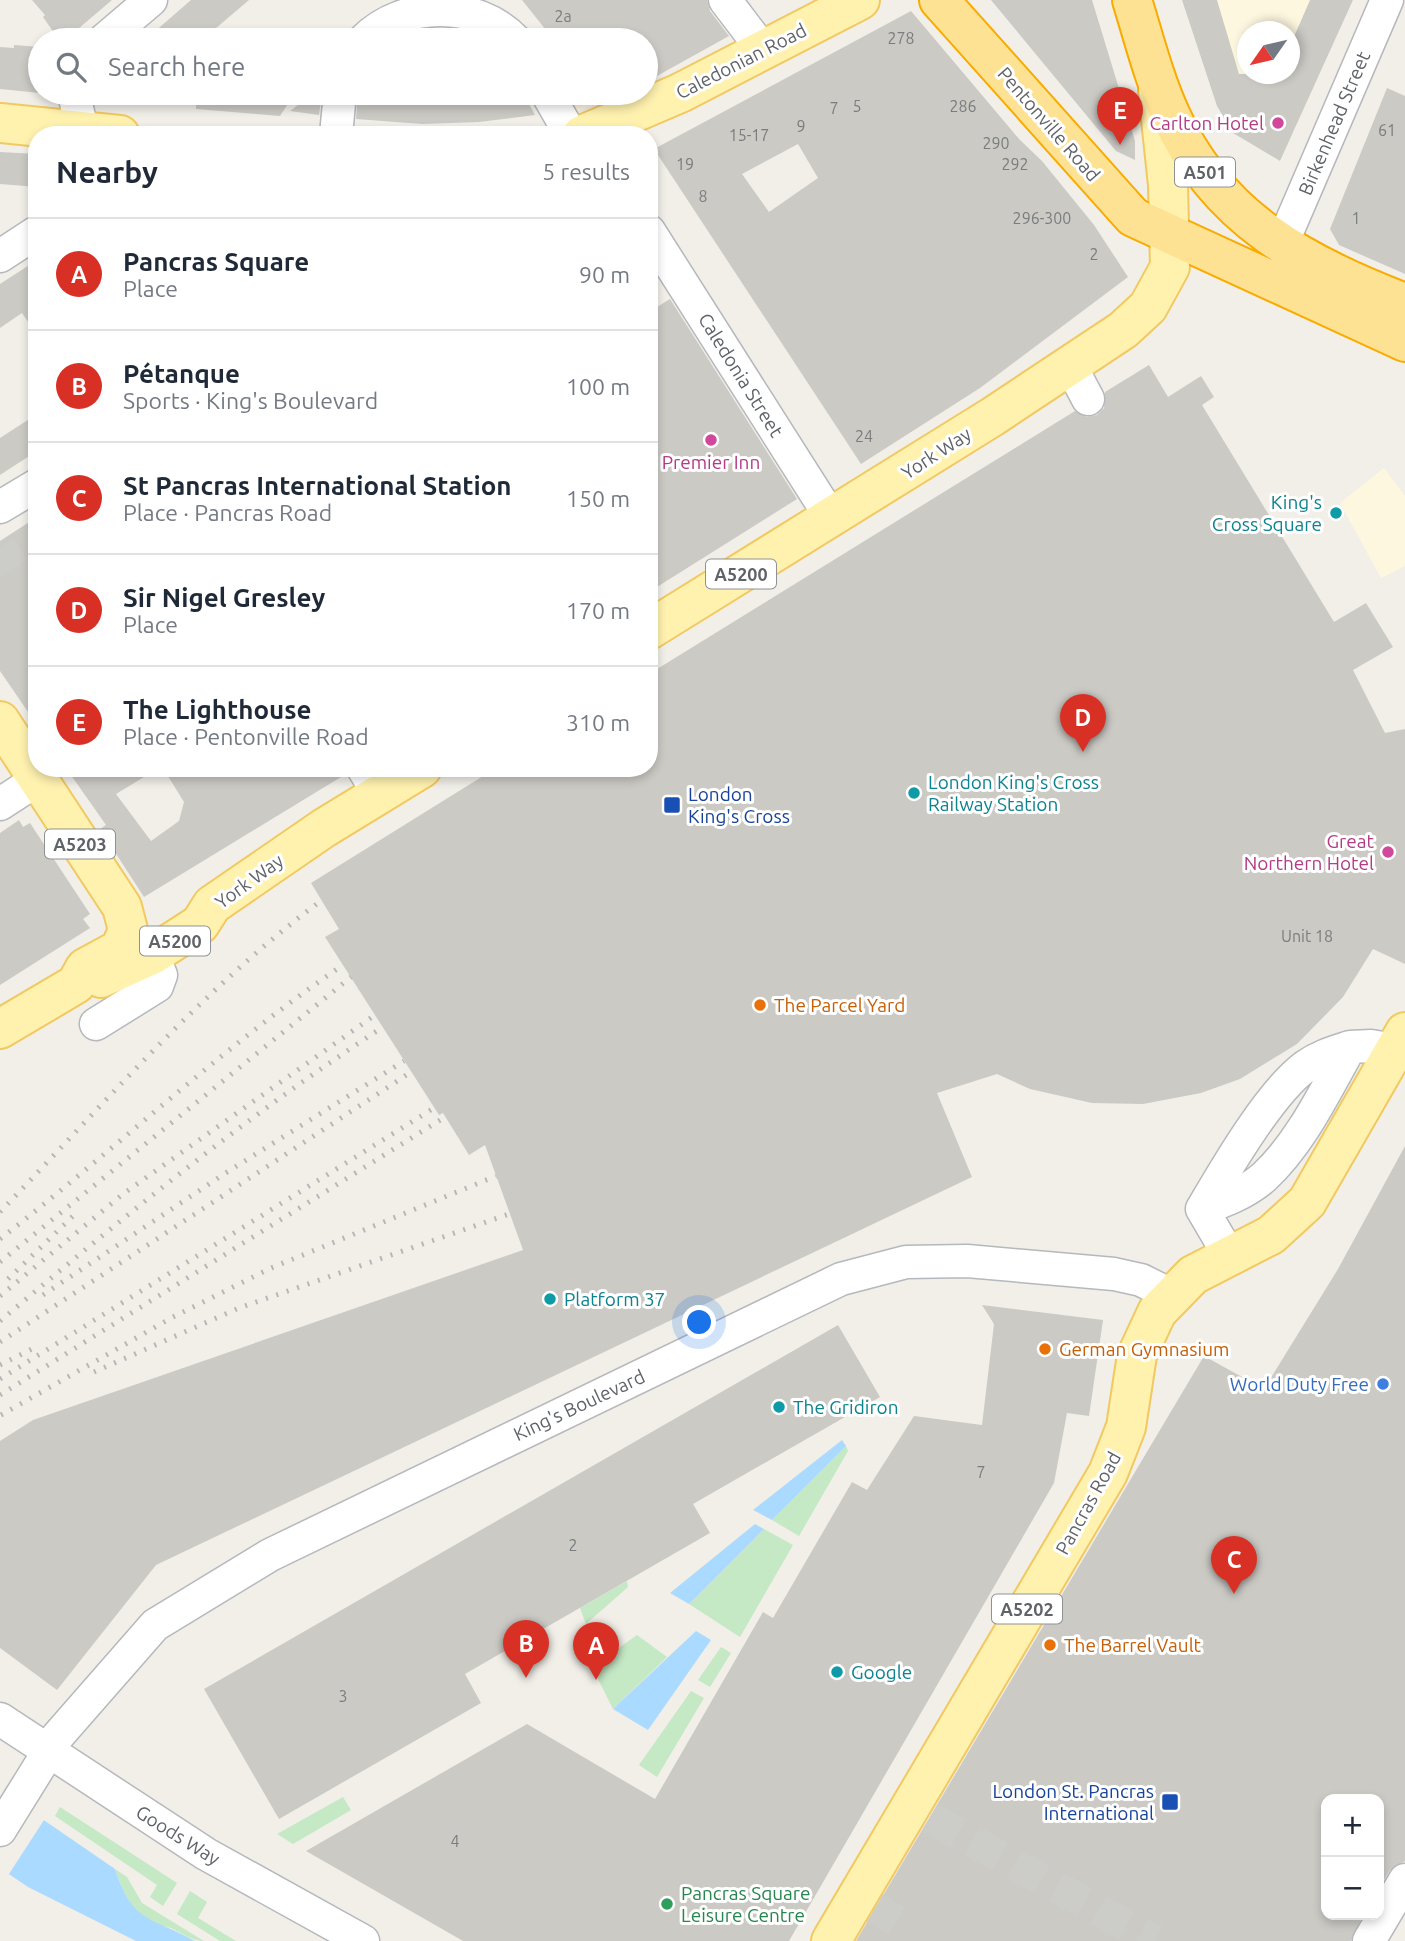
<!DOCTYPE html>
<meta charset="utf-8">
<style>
:root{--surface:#fff;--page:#f2f2f3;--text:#1f2937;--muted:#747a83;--line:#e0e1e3;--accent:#d93025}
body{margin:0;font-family:Ubuntu,sans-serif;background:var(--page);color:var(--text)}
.controls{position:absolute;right:21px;bottom:21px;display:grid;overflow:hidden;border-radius:14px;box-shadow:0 4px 10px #0003}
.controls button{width:63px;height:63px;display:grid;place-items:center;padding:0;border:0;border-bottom:2px solid var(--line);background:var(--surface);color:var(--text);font:35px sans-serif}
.compass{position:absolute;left:1237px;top:21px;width:63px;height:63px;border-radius:50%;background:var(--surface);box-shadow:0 4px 10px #0003;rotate:236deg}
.you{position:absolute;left:700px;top:1323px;width:24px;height:24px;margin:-18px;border:5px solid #fff;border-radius:50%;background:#1a73e8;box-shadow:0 0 0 10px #1a73e833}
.badge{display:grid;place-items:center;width:46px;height:46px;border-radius:50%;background:var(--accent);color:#fff;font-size:23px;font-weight:700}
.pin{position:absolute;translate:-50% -58px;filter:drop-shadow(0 2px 4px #0008)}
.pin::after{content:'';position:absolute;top:37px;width:24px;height:21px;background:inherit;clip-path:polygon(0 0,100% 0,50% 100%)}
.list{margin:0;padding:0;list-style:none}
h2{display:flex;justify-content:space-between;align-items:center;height:91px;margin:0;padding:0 28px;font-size:30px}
h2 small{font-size:23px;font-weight:400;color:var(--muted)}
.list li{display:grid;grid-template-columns:46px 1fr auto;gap:21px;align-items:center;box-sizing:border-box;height:112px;padding:0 28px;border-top:2px solid var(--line)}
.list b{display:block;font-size:26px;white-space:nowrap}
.list p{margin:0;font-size:23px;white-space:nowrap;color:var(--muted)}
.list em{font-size:23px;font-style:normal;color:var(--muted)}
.icon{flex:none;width:38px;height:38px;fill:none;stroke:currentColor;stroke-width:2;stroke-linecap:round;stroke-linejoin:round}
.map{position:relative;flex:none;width:1405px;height:1941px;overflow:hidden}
.search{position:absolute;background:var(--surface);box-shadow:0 4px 10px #0003;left:28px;top:28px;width:630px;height:77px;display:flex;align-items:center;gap:18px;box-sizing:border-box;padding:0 24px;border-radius:38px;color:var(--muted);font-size:26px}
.panel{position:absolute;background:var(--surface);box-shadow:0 4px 10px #0003;left:28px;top:126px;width:630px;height:651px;border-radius:28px}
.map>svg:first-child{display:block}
.commercial{fill:#fef7e0;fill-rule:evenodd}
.green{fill:#c5e8c5}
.water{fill:#aadaff}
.pier{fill:#f1efe8}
.building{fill:#cccac5;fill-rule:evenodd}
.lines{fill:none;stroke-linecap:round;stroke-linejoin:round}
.minor-tunnel{stroke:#ccccc8;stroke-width:32;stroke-dasharray:32 16;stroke-linecap:butt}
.minor-casing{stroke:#b5b8bc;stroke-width:35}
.major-casing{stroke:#f2c960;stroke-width:42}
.highway-casing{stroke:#f9ab00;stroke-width:42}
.minor{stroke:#fff;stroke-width:32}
.major{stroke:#fff2af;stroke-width:38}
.highway{stroke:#fde293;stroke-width:38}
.rail{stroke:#b6b7b8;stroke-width:5;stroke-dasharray:2 9;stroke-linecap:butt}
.hotel-dot{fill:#d1479c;stroke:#fff;stroke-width:2.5}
.culture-dot{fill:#0f9aa8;stroke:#fff;stroke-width:2.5}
.transit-dot{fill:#1a4fb4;stroke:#fff;stroke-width:2.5}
.food-dot{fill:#e8710a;stroke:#fff;stroke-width:2.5}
.shop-dot{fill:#3f7fe0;stroke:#fff;stroke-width:2.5}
.leisure-dot{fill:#2e9e5b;stroke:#fff;stroke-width:2.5}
.labels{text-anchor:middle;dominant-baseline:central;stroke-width:6;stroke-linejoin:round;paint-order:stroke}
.number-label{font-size:16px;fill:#7a7d7f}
.shield{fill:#fff;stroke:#8f9295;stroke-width:2}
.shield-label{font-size:18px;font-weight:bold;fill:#5f6368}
.street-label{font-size:19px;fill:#5f6368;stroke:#fff}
.hotel-label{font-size:19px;fill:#b23c85;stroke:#fff;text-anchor:end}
.culture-label{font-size:19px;fill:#0d838f;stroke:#fff;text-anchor:start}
.transit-label{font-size:19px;fill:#164399;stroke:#fff;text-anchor:start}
.food-label{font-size:19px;fill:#c56008;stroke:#fff;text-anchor:start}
.shop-label{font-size:19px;fill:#366cbe;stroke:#fff;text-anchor:end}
.leisure-label{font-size:19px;fill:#27864d;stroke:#fff;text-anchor:start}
</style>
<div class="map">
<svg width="1405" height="1941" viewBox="0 0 1405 1941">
<rect width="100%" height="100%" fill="#f1efe8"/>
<path class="commercial" d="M 1182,0 L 1353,0 L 1280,161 L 1241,138 L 1215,99 ZM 1248,32 L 1290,32 L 1290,74 L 1248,74 Z
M 563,93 L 620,93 L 575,113 Z
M 1384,468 L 1405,496 L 1405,566 L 1381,578 L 1340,503 Z"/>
<path class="green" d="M 846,1446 L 848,1451 L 799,1536 L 772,1520 Z
M 764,1529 L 793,1545 L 740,1637 L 689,1604 Z
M 627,1581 L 628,1587 L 586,1624 L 580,1608 Z
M 637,1635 L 667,1657 L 613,1709 L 592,1667 Z
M 721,1647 L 731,1653 L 710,1687 L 698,1680 Z
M 691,1691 L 704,1698 L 657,1777 L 639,1765 Z
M 343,1797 L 351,1810 L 293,1844 L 277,1834 Z
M 60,1807 L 177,1883 L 163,1906 L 150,1897 L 157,1885 L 55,1816 Z
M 115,1869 L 127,1877 L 142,1903 L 204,1941 C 192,1941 184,1934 173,1929 C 167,1926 159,1926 152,1923 C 131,1911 123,1892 115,1869 Z
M 190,1891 L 207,1902 L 198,1918 L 236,1941 L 220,1941 L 177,1914 Z"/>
<path class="water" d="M 842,1440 L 846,1446 L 772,1520 L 753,1510 Z
M 755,1524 L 764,1529 L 689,1604 L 670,1593 Z
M 696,1631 L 711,1640 L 648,1730 L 613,1709 Z
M 0,1790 L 115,1869 C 133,1924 150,1916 195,1941 L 136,1941 L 28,1887 L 0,1868 Z"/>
<path class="pier" d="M 0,1786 L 46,1817 L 7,1877 L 0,1872 Z"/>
<path class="building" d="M 32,0 L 112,0 L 65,40 L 59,40 L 43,17 L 45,15 Z
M 191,0 L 249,0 L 202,40 L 145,40 Z
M 522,0 L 707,0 L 710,11 L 729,36 L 646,82 L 646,40 L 554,40 Z
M 991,0 L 1092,0 L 1135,141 L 1135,160 L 1116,151 Z
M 1182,0 L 1217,0 L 1239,74 L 1290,74 L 1290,46 L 1310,0 L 1353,0 L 1280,161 L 1233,133 L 1217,106 Z
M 911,11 L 1020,140 L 1042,161 L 1094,225 L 1128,277 L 980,388 L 861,464 L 654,149 ZM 798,144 L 818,178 L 769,212 L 742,174 Z
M 14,45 L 40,47 L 40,93 L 0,89 L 0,47 L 14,48 Z
M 1387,88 L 1405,96 L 1405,274 L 1339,245 L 1330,229 Z
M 196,93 L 295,93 L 280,116 L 196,109 Z
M 314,93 L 322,93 L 319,115 L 290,111 Z
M 358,93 L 523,93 L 535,115 L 479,122 L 422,124 L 356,119 Z
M 0,152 L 37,154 L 37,187 L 0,184 Z
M 37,260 L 37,335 L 22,313 L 0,328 L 0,284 Z
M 670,299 L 797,499 L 649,592 L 649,312 Z
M 1149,365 L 1168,397 L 1201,376 L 1214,397 L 1202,405 L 1334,622 L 1366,603 L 1393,647 L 1353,670 L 1385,733 L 1405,729 L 1405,964 L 1373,949 L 1343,997 L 1297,1044 L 1240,1079 L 1201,1093 L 1143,1104 L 1092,1103 L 1030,1089 L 997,1074 L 937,1093 L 972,1177 L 156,1565 L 57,1690 L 0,1648 L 0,1441 L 33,1420 L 523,1250 L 485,1145 L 469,1155 L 443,1113 L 439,1115 L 325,937 L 339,929 L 311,883 L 496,768 L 649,768 L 649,674 L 1075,411 L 1087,417 L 1097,415 L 1104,408 L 1105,392 Z
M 37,414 L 37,451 L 0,475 L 0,438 Z
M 37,517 L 37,725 L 0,671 L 0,541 Z
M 66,768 L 159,768 L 116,794 L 151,841 L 179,821 L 184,802 L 163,768 L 345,768 L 346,774 L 144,897 L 100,829 L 106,825 Z
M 19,820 L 23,827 L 30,823 L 90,914 L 83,919 L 90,928 L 0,985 L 0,833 Z
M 1405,1146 L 1405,1861 L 1390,1870 L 1379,1888 L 1379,1799 L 1326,1799 L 1326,1915 L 1363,1915 L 1351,1941 L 856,1941 L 1204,1356 L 1264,1389 L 1338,1269 Z
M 982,1305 L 1103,1320 L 1089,1416 L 1067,1413 L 1054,1483 L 789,1941 L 463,1941 L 306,1851 L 527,1724 L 655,1799 L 763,1612 L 773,1618 L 852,1482 L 867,1490 L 914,1416 L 982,1425 L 994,1324 Z
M 838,1325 L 880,1397 L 693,1504 L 710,1533 L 465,1674 L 481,1703 L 279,1819 L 204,1689 Z"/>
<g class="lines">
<path class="minor-tunnel" d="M 0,547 L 14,569
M 930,1818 L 1155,1941
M 875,1908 L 897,1921"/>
<g class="minor-casing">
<path id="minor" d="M 725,0 L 763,50
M 104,40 L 151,0
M 364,40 C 404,0 477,0 515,40
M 74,93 L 82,131
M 547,93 L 571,135
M 336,135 L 340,93
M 649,231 L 832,519
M 1281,246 L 1387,0
M 0,256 L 37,232
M 1070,365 L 1088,399
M 0,507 L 37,485
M 363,768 L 379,794
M 0,804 L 37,780
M 96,1024 L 157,986 L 161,975 L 152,955
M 1202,1209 C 1225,1170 1270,1092 1306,1066 C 1320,1056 1335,1052 1350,1047
M 1229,1255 L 1202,1209 C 1224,1201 1246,1193 1264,1177 C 1301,1143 1325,1091 1350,1047 L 1371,1046 L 1393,1050
M 0,1719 L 206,1854 L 363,1941
M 57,1737 L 155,1625 L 270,1555 L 841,1279 L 906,1262 L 967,1261 L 1114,1274 L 1141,1280 L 1171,1295
M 0,1830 L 41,1764
M 1369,1941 L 1405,1880"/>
</g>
<g class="major-casing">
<path id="major" d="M 0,123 L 120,135
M 582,135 L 680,93 L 860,0
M 649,630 L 992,417 L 1123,330 L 1148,307 L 1170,267 L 1168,185 L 1158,91
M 0,721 L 122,907 L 128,930 L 120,949 L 85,968 L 76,984 L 0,1029
M 101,978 L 152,955 L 200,924 L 212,905 L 324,828 L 422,768
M 831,1941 L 1108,1473 L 1126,1427 L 1137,1355 L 1157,1312 L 1193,1275 L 1271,1235 L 1307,1202 L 1405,1032"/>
</g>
<g class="highway-casing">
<path id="highway" d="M 939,0 L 1133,217 L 1405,342
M 1132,0 C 1144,39 1154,79 1171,116 C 1217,219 1305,265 1405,303"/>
</g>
<use href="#minor" class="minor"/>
<use href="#major" class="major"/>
<use href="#highway" class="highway"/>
<path class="rail" d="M 0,1212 C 103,1105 202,989 322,900
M 0,1239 C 116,1149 222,1047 343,965
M 0,1262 L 351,977
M 8,1279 L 73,1216
M 43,1295 L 224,1174 L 404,1061
M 0,1296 L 123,1194 L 375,1015
M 0,1321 C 123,1217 248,1115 383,1027
M 0,1342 L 411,1072
M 0,1365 L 34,1348
M 94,1372 L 239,1308 L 509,1214
M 0,1379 L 434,1108
M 0,1395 L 445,1117
M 1,1415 L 173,1317 L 271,1268 L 496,1176"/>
</g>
<g class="hotel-dot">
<circle cx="1278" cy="123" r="7"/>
<circle cx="711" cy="440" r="7"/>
<circle cx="1388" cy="852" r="7"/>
</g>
<g class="culture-dot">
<circle cx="1336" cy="513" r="7"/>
<circle cx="914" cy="793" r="7"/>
<circle cx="550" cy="1299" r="7"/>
<circle cx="779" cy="1407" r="7"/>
<circle cx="837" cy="1672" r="7"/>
</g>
<g class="transit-dot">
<rect x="663" y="796" width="18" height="18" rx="3.5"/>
<rect x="1161" y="1793" width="18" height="18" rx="3.5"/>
</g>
<g class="food-dot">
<circle cx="760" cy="1005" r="7"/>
<circle cx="1045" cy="1349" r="7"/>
<circle cx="1050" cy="1645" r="7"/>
</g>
<circle class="shop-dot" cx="1383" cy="1384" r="7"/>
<circle class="leisure-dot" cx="667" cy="1904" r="7"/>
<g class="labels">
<g class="number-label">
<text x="563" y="16">2a</text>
<text x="901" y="38">278</text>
<text x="857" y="106">5</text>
<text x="963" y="106">286</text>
<text x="834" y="108">7</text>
<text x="801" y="126">9</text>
<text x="1387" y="130">61</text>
<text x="749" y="135">15-17</text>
<text x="996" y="143">290</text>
<text x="685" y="164">19</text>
<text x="1015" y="164">292</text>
<text x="703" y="196">8</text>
<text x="1042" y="218">296-300</text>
<text x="1356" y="218">1</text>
<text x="1094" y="254">2</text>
<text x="864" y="436">24</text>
<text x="1307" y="936">Unit 18</text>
<text x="981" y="1472">7</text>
<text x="573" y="1545">2</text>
<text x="343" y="1696">3</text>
<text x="455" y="1841">4</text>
</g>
<g class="shield">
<rect x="1175" y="157.5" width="60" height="29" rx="5"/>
<rect x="706" y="559.5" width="70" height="29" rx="5"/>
<rect x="45" y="829.5" width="70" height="29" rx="5"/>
<rect x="140" y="926.5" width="70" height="29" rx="5"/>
<rect x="992" y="1594.5" width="70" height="29" rx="5"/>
</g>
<g class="shield-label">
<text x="1205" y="172">A501</text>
<text x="741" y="574">A5200</text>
<text x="80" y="844">A5203</text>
<text x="175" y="941">A5200</text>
<text x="1027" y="1609">A5202</text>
</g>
<g class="street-label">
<text transform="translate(741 61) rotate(-27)">Caledonian Road</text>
<text transform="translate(1334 123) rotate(-67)">Birkenhead Street</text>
<text transform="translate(1049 124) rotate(49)">Pentonville Road</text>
<text transform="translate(741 375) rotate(58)">Caledonia Street</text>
<text transform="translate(936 453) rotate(-33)">York Way</text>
<text transform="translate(249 881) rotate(-36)">York Way</text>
<text transform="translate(579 1405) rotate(-25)">King's Boulevard</text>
<text transform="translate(1088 1503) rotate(-61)">Pancras Road</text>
<text transform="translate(178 1835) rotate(32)">Goods Way</text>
</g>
<g class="hotel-label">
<text x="1264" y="123">Carlton Hotel</text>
<text x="711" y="462" text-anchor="middle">Premier Inn</text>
<text x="1374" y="841">Great<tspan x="1374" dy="22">Northern Hotel</tspan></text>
</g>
<g class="culture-label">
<text x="1322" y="502" text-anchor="end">King's<tspan x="1322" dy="22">Cross Square</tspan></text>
<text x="928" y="782">London King's Cross<tspan x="928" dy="22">Railway Station</tspan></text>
<text x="564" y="1299">Platform 37</text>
<text x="793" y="1407">The Gridiron</text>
<text x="851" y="1672">Google</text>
</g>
<g class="transit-label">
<text x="688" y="794">London<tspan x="688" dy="22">King's Cross</tspan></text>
<text x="1154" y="1791" text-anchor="end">London St. Pancras<tspan x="1154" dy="22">International</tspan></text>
</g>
<g class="food-label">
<text x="774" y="1005">The Parcel Yard</text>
<text x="1059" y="1349">German Gymnasium</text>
<text x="1064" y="1645">The Barrel Vault</text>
</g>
<g class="shop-label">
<text x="1369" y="1384">World Duty Free</text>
</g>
<g class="leisure-label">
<text x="681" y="1893">Pancras Square<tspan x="681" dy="22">Leisure Centre</tspan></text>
</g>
</g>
</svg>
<div class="controls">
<button>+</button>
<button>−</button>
</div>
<svg class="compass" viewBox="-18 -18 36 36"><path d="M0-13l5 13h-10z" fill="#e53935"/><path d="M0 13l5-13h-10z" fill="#747a83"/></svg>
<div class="you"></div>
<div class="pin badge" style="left:596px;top:1680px">A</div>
<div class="pin badge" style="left:526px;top:1678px">B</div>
<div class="pin badge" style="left:1234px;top:1594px">C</div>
<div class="pin badge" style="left:1083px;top:752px">D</div>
<div class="pin badge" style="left:1120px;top:145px">E</div>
<div class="search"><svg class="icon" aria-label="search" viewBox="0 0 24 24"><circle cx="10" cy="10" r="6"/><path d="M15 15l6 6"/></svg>Search here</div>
<section class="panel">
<h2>Nearby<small>5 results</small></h2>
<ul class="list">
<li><span class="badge">A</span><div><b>Pancras Square</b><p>Place</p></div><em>90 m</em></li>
<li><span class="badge">B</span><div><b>Pétanque</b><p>Sports · King's Boulevard</p></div><em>100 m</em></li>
<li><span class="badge">C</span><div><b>St Pancras International Station</b><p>Place · Pancras Road</p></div><em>150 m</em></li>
<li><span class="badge">D</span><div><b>Sir Nigel Gresley</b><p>Place</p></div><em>170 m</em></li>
<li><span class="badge">E</span><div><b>The Lighthouse</b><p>Place · Pentonville Road</p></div><em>310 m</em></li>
</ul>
</section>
</div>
